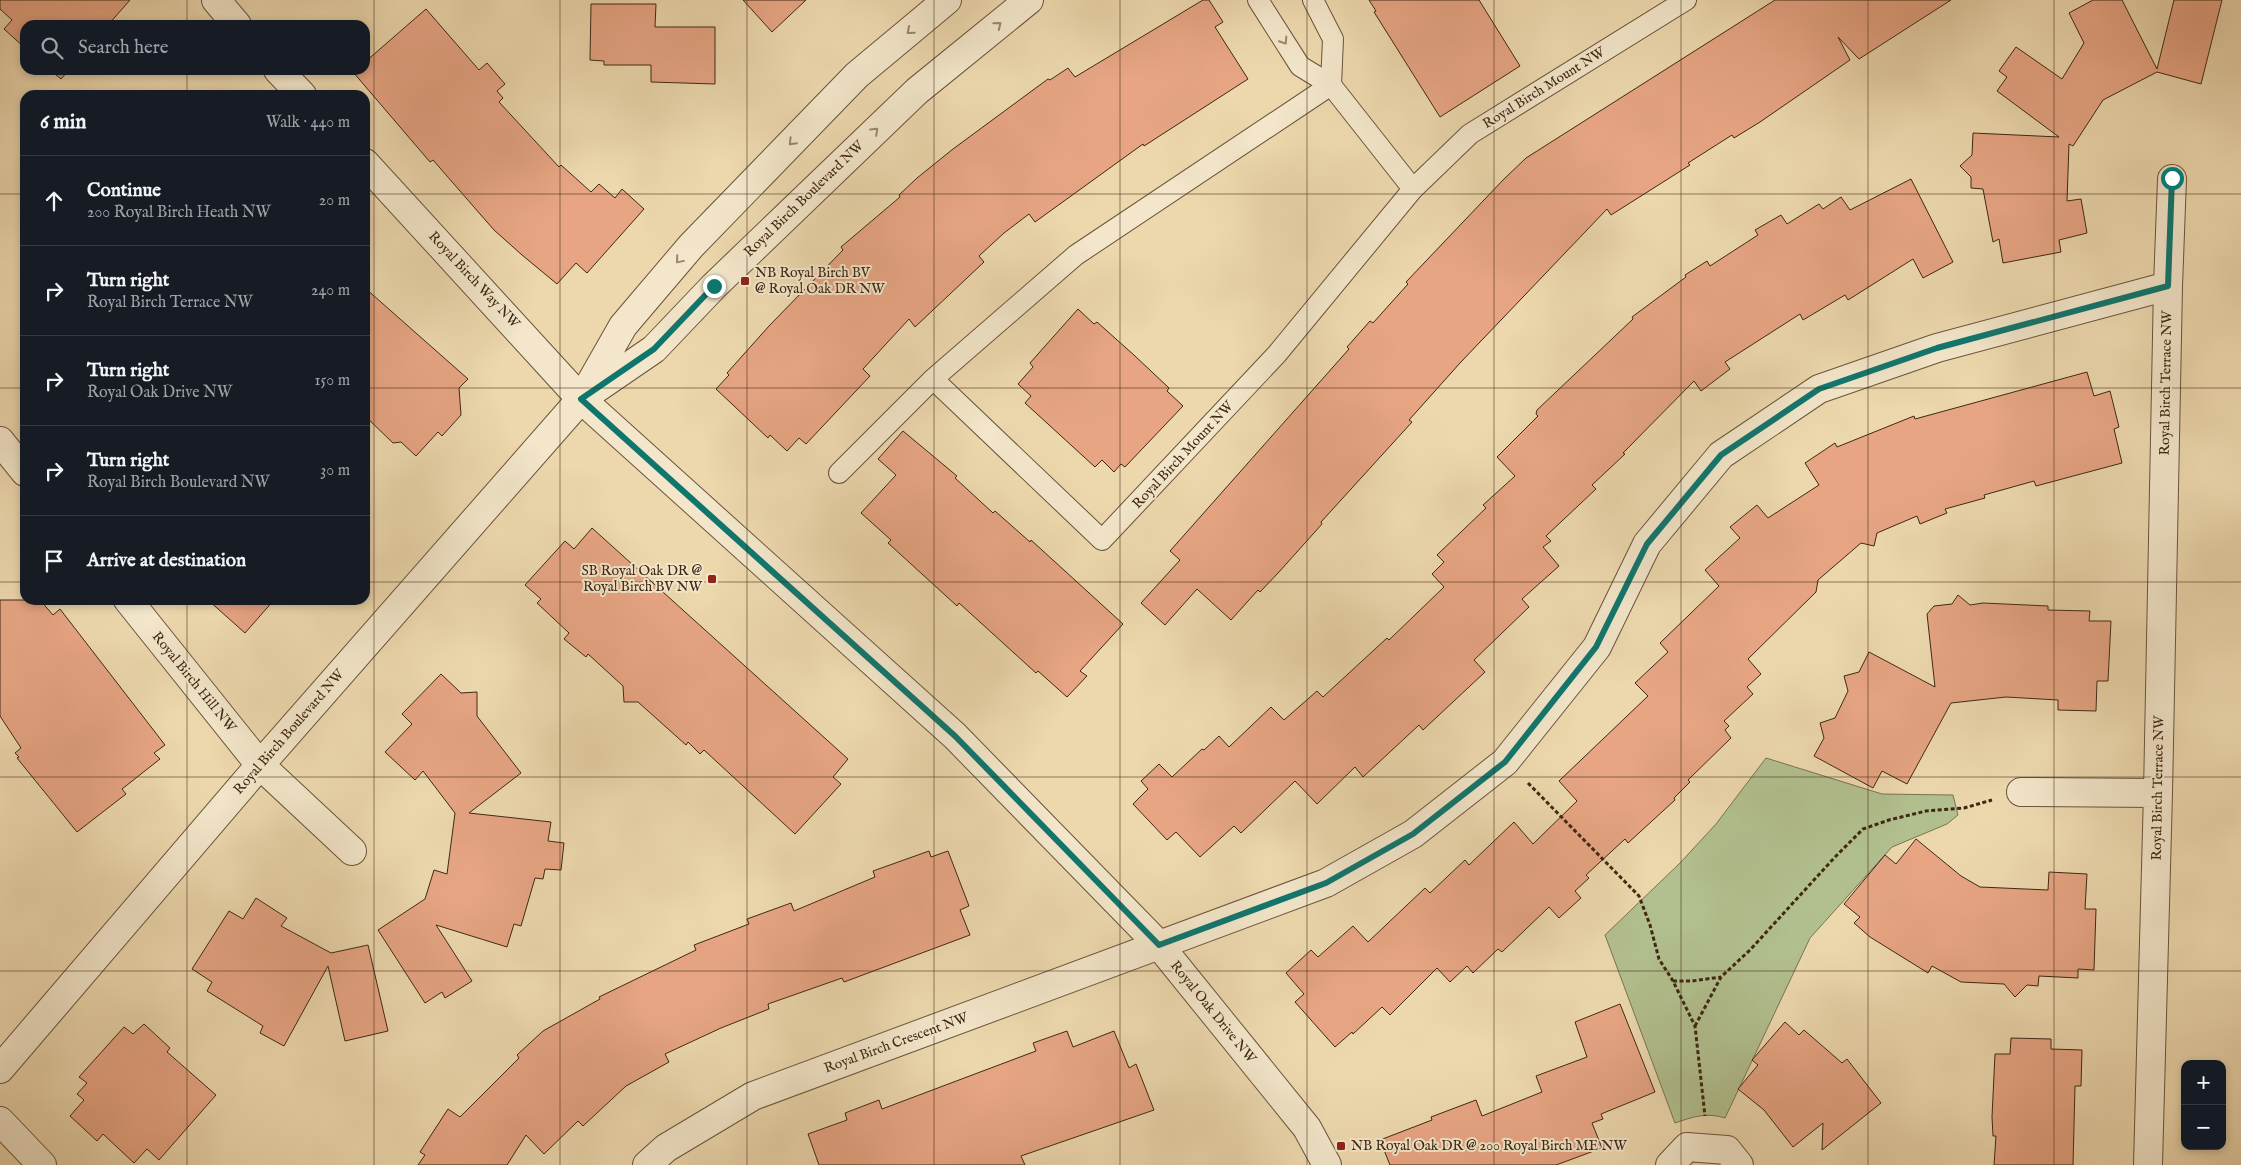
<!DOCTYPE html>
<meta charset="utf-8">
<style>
:root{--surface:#171b24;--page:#20242c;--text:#f1f3f6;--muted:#9ea1a6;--line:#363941}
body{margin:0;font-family:"IM FELL English",serif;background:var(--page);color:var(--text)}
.controls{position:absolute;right:15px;bottom:15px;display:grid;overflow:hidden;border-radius:10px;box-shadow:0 2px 8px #0003}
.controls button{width:45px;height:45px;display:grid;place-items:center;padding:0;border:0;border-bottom:1px solid var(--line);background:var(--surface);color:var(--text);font:25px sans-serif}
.stop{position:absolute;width:15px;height:15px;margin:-11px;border:4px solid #0f766e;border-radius:50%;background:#fff}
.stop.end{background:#0f766e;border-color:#fff;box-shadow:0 1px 5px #0008}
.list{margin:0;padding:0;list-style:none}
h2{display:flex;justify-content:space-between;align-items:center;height:65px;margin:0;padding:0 20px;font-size:21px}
h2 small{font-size:16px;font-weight:400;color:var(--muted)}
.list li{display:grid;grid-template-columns:32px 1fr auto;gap:15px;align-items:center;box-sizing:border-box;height:90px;padding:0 20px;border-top:1px solid var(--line)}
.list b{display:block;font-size:19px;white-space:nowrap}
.list p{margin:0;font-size:16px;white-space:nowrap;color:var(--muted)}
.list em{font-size:16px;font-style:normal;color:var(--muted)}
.icon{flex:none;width:28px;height:28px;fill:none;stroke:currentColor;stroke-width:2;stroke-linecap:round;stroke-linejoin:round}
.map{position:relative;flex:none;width:2241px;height:1165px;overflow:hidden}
.search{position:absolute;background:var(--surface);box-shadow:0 2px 8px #0003;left:20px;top:20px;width:350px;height:55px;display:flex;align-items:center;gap:12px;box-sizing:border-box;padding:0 18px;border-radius:15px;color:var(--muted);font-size:19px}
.panel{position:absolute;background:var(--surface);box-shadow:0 2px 8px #0003;left:20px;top:90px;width:350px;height:515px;border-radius:15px}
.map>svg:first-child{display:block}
.green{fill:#b2c08f;stroke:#787451}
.building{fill:#e7a584;stroke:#3e2813}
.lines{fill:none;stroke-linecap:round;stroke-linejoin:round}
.service-casing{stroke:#6a543a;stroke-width:22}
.minor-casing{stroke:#6a543a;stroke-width:30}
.tertiary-casing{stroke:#6a543a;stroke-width:30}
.path{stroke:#3e2813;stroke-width:3;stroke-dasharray:4 2.5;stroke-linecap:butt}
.service{stroke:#f3e6ca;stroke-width:20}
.minor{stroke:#f3e6ca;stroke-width:28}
.tertiary{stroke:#f3e6ca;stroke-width:28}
.oneway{stroke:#98876e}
.route{stroke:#0f766e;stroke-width:6}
.grid{fill:none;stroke:#3e2813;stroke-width:1;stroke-opacity:0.55}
.poi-dot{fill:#8f2418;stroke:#f3e6ca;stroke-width:2}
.labels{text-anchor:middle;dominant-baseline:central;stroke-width:4;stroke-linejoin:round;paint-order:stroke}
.street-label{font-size:14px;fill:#3e2813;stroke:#f3e6ca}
.poi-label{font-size:14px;fill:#3e2813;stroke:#f3e6ca;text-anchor:start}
</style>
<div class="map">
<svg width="2241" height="1165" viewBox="0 0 2241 1165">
<rect width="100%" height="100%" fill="#edd8ae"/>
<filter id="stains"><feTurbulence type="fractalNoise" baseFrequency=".004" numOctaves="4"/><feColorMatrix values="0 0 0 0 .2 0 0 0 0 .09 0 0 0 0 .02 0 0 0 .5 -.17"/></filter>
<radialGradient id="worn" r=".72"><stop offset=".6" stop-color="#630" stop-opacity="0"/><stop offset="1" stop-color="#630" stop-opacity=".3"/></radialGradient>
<path class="green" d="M 1766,758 L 1882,794 L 1953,795 L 1958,815 L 1947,824 L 1892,847 L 1810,938 L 1725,1118 C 1707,1112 1692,1117 1675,1123 L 1605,935 L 1680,863 L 1716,824 Z"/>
<path class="building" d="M 0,0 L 130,0 L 108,25 L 25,25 L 25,48 L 4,29 L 12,20 L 0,9 Z
M 743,0 L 806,0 L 772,32 Z
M 1203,0 L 1209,0 L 1223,22 L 1215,27 L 1248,79 L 1144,146 L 1143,144 L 1035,222 L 1029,214 L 1004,233 L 979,256 L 984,262 L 915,327 L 909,319 L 863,369 L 870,376 L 806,444 L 799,438 L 787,451 L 770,435 L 768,438 L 716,389 L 729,375 L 727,373 L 769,326 L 843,250 L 841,247 L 900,197 L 899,195 L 917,178 L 953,149 L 1048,79 L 1050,80 L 1068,68 L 1075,77 Z
M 1369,0 L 1479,0 L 1520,66 L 1440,117 L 1374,12 L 1376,11 Z
M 1775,0 L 1951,0 L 1859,59 L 1838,37 L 1850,60 L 1760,122 L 1734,138 L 1732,135 L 1688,163 L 1690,165 L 1611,215 L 1607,209 L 1460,363 L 1409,420 L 1412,422 L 1321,522 L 1322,524 L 1279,572 L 1260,592 L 1258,590 L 1231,620 L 1197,589 L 1165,625 L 1141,603 L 1180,560 L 1170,551 L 1349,349 L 1347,347 L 1370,321 L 1373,323 L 1408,284 L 1406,282 L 1503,180 L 1526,158 Z
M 2093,0 L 2122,0 L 2157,69 L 2174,0 L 2222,0 L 2201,84 L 2157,72 L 2103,100 L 2073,146 L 2069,144 L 2067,201 L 2081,199 L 2087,233 L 2059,240 L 2061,252 L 2003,263 L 1999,239 L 1993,242 L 1983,189 L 1971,188 L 1971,177 L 1960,166 L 1972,155 L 1973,133 L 2059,137 L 1997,91 L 2007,77 L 1999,71 L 2016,47 L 2062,79 L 2084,43 L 2069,13 Z
M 591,4 L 656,4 L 655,27 L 715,27 L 715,84 L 651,82 L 651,65 L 604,65 L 604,61 L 590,60 Z
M 426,9 L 479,70 L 487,63 L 505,84 L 497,91 L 503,98 L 499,102 L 559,167 L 561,165 L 591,192 L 599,184 L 615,198 L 622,189 L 644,209 L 587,273 L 576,263 L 557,284 L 522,255 L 494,230 L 433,160 L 430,162 L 353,72 L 355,70 L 365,70 L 365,62 Z
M 50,70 L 69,70 L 61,79 Z
M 1911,179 L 1953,262 L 1923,278 L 1913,259 L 1848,300 L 1845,295 L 1803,320 L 1800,314 L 1725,362 L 1730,369 L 1701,391 L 1694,381 L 1623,453 L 1625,454 L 1592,485 L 1596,489 L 1546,536 L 1551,541 L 1543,547 L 1559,566 L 1522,599 L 1529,607 L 1474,660 L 1485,672 L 1423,730 L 1419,725 L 1363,777 L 1355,767 L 1317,804 L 1295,781 L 1241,833 L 1234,826 L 1200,857 L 1176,832 L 1167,840 L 1133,804 L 1148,789 L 1141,781 L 1159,764 L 1172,777 L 1202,749 L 1204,750 L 1219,736 L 1229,747 L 1271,707 L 1284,720 L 1317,691 L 1323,697 L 1387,638 L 1389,640 L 1444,587 L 1432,574 L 1444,562 L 1437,555 L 1486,508 L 1483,505 L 1515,476 L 1497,457 L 1538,416 L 1536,414 L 1537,410 L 1633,319 L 1632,317 L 1686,277 L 1685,275 L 1707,261 L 1710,266 L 1758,235 L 1755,230 L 1781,215 L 1787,224 L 1819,204 L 1823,209 L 1841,197 L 1850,210 Z
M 365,288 L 468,379 L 459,388 L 461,415 L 442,436 L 438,432 L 416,456 L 401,442 L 393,443 L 365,416 Z
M 1078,309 L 1094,324 L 1097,322 L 1135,356 L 1169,388 L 1167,391 L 1183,406 L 1125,467 L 1121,464 L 1114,472 L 1102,460 L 1095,467 L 1025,403 L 1031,396 L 1018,384 L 1033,367 L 1030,363 Z
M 2087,372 L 2094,396 L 2110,391 L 2119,427 L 2114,429 L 2122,463 L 2036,486 L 2034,481 L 1984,495 L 1985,498 L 1945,509 L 1947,513 L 1920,524 L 1917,516 L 1877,533 L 1874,546 L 1861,543 L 1818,580 L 1816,592 L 1748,659 L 1761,674 L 1747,687 L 1753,694 L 1724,721 L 1729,726 L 1725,730 L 1731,738 L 1688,780 L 1690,782 L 1674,798 L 1675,800 L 1628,843 L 1625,839 L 1586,875 L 1589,878 L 1575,891 L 1581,898 L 1559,918 L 1549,907 L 1502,952 L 1498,949 L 1473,973 L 1467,966 L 1450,982 L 1437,968 L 1390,1015 L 1382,1007 L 1353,1034 L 1352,1032 L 1335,1047 L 1295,1002 L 1304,994 L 1286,973 L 1311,950 L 1318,957 L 1353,926 L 1368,942 L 1425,888 L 1430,893 L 1465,860 L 1469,865 L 1514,822 L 1533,844 L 1577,801 L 1559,781 L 1648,696 L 1635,683 L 1668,652 L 1660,643 L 1719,586 L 1705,570 L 1740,538 L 1730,527 L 1757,505 L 1768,518 L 1819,485 L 1805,463 L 1835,443 L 1837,447 L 1914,416 L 1915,419 Z
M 903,431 L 957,476 L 955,478 L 993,513 L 995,511 L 1030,542 L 1031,540 L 1123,624 L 1080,671 L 1087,676 L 1067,697 L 1038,671 L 1036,673 L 959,603 L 957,606 L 888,543 L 891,540 L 861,513 L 896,475 L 878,459 Z
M 592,528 L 848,759 L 833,777 L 841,784 L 795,834 L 704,750 L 700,754 L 688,742 L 686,745 L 638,702 L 624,702 L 623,686 L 588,654 L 586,657 L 564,639 L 569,633 L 537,603 L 541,599 L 525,585 L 565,541 L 574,549 Z
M 1958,595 L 1970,605 L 1983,603 L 2048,606 L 2048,610 L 2090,611 L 2089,621 L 2111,621 L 2108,681 L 2097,681 L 2096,711 L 2058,710 L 2058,700 L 2006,697 L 1951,703 L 1907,784 L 1882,771 L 1873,788 L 1814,756 L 1824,738 L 1820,723 L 1835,718 L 1848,691 L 1844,676 L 1859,672 L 1869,652 L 1935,687 L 1927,614 L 1934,606 L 1952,604 Z
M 0,600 L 40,600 L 53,615 L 60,609 L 165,745 L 154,753 L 160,759 L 122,789 L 126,794 L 77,832 L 17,758 L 19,757 L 15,753 L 21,748 L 0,716 Z
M 208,600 L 274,600 L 245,633 Z
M 441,674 L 461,693 L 477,692 L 477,716 L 521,773 L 469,813 L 551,822 L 548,841 L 564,843 L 561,870 L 545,869 L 543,879 L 535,878 L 521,926 L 514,924 L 507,947 L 436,925 L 472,981 L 445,998 L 442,992 L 425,1003 L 378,930 L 425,899 L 434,870 L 447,874 L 455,813 L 423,771 L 415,780 L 385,752 L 412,724 L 402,714 Z
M 1916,839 L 1961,876 L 1980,887 L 2048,890 L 2049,872 L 2087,874 L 2085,909 L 2096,909 L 2094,970 L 2078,969 L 2078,978 L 2039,976 L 2038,986 L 2027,985 L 2015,997 L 2004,984 L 1961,982 L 1932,966 L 1928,973 L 1870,937 L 1854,923 L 1860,917 L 1844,904 L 1885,855 L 1896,864 Z
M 929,851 L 931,857 L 948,851 L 969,906 L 960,910 L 970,935 L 844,982 L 842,978 L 768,1004 L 769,1009 L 721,1028 L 665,1054 L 669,1062 L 626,1086 L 583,1126 L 578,1121 L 544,1154 L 526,1135 L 507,1165 L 418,1165 L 425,1155 L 420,1152 L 448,1109 L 460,1117 L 519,1058 L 517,1055 L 543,1031 L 600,999 L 599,997 L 696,950 L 694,945 L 749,924 L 747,919 L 791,903 L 794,911 L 875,877 L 873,871 Z
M 256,898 L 287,918 L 281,926 L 331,953 L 368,945 L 388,1031 L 345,1041 L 328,966 L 284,1046 L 260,1033 L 263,1026 L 207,991 L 212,982 L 192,969 L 229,911 L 243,919 Z
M 1620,1004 L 1655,1092 L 1601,1114 L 1603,1119 L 1592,1123 L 1602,1148 L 1556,1165 L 1390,1165 L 1380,1140 L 1432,1120 L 1431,1117 L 1476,1100 L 1482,1116 L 1542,1092 L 1536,1076 L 1587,1057 L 1575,1022 Z
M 1785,1022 L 1799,1035 L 1804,1030 L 1842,1063 L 1847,1059 L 1881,1103 L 1822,1150 L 1823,1123 L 1793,1147 L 1764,1110 L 1738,1089 L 1758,1065 L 1752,1060 Z
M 144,1024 L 170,1048 L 167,1052 L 216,1095 L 159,1160 L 147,1149 L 134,1163 L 103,1134 L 97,1141 L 70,1116 L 84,1100 L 77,1094 L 87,1083 L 79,1077 L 124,1027 L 133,1034 Z
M 1067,1031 L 1073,1047 L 1114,1031 L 1129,1068 L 1136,1064 L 1154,1110 L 1021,1156 L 1025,1165 L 819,1165 L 808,1134 L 847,1120 L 845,1113 L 879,1100 L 882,1109 L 1036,1051 L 1033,1043 Z
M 2011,1038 L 2051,1039 L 2051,1049 L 2082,1050 L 2081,1086 L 2075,1086 L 2073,1165 L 1994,1165 L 1996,1136 L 1993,1136 L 1992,1117 L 1995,1054 L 2010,1054 Z"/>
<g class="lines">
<g class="service-casing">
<path id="service" d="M 1258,0 L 1300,66 L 1331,85 L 1413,189
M 1313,0 L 1333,39 L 1331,85
M 933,379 L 1102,540 L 1277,354 L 1413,189 L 1470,134 L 1686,0
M 839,473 L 933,379 L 1076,255 L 1331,85"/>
</g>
<g class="minor-casing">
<path id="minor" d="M 216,0 L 237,25
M 278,70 L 302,95
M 2168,286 L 2172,179
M 0,441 L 25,472
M 128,600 L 260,765 L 352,851
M 2021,792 L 2158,793
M 0,1069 L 260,765 L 581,399 L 365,163
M 0,1121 L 42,1165
M 647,1165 L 666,1148 L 753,1096 L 1326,883 L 1413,834 L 1505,762 L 1597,647 L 1647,544 L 1721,455 L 1819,389 L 1937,348 L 2168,286 L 2158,793 L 2148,1165
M 1670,1165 L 1687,1147 L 1727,1150 L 1739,1165"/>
</g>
<g class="tertiary-casing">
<path id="tertiary" d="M 586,391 L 623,326 L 691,246 L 857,75 L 947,0
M 581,399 L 955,736 L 1159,945 L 1307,1128 L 1327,1165
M 581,399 L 654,349 L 714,286 L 917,91 L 1029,0"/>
</g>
<path class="path" d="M 1528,783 L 1639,896 L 1650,925 L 1659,959 L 1673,981 L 1695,1026 L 1705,1116
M 1673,981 L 1692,981 L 1721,977
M 1695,1026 L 1721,977 L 1750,950 L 1835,857 L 1863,829 L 1889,820 L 1926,811 L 1964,808 L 1992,800"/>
<use href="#service" class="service"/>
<use href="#minor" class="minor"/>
<use href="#tertiary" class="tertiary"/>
</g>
<defs><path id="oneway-chevron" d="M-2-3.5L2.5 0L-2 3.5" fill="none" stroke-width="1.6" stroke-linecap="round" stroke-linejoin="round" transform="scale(1.25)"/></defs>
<g class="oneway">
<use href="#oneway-chevron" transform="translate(998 25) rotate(-39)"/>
<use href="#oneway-chevron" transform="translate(910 31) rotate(140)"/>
<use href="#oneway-chevron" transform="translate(1284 41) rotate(57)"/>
<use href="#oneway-chevron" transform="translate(875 131) rotate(-44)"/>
<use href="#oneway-chevron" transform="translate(792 142) rotate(134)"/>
<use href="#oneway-chevron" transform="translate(679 260) rotate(130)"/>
</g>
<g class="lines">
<path class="route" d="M 714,286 L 654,349 L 581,399 L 955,736 L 1159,945 L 1326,883 L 1413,834 L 1505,762 L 1596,647 L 1647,544 L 1721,455 L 1819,389 L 1937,348 L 2168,286 L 2172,178"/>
</g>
<path class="grid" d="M 187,0 L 187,25M 374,0 L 374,1165M 560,0 L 560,1165M 747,0 L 747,1165M 934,0 L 934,1165M 1120,0 L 1120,1165M 1307,0 L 1307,1165M 1494,0 L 1494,1165M 1681,0 L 1681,1165M 1868,0 L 1868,1165M 2054,0 L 2054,1165M 187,70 L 187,95M 0,194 L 25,194M 365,194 L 2241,194M 0,388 L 25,388M 365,388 L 2241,388M 0,582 L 25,582M 365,582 L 2241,582M 187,600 L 187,1165M 0,777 L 2241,777M 0,971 L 2241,971"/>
<g class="poi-dot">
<rect x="740" y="276" width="10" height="10" rx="2.5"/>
<rect x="707" y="574" width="10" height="10" rx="2.5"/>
<rect x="1336" y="1141" width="10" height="10" rx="2.5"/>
</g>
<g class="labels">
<g class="street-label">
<text transform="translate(1544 88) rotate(-32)">Royal Birch Mount NW</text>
<text transform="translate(804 199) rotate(-44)">Royal Birch Boulevard NW</text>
<text transform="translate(474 280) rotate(47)">Royal Birch Way NW</text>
<text transform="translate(2166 383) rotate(-89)">Royal Birch Terrace NW</text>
<text transform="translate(1183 455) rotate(-47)">Royal Birch Mount NW</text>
<text transform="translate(194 682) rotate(51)">Royal Birch Hill NW</text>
<text transform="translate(289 732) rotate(-49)">Royal Birch Boulevard NW</text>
<text transform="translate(2158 788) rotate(-89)">Royal Birch Terrace NW</text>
<text transform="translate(1213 1012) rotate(51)">Royal Oak Drive NW</text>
<text transform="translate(896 1043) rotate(-20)">Royal Birch Crescent NW</text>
</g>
<g class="poi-label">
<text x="755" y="273">NB Royal Birch BV<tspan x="755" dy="16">@ Royal Oak DR NW</tspan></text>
<text x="702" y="571" text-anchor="end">SB Royal Oak DR @<tspan x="702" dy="16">Royal Birch BV NW</tspan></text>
<text x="1351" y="1146">NB Royal Oak DR @ 200 Royal Birch ME NW</text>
</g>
</g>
<rect width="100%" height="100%" filter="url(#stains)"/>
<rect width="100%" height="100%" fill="url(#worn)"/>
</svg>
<div class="controls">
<button>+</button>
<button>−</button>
</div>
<div class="stop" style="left:2172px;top:178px"></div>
<div class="stop end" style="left:714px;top:286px"></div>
<div class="search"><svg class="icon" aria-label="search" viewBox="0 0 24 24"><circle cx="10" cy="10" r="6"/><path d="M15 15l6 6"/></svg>Search here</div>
<section class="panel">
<h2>6 min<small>Walk · 440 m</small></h2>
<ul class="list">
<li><svg class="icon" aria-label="ahead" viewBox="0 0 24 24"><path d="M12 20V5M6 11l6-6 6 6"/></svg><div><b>Continue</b><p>200 Royal Birch Heath NW</p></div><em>20 m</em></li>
<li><svg class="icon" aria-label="right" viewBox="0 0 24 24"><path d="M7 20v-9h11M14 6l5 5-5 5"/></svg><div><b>Turn right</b><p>Royal Birch Terrace NW</p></div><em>240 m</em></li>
<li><svg class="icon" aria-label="right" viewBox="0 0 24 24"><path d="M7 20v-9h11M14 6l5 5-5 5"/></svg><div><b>Turn right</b><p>Royal Oak Drive NW</p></div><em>150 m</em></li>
<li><svg class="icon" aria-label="right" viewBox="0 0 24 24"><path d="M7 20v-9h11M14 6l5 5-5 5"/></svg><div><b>Turn right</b><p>Royal Birch Boulevard NW</p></div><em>30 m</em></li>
<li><svg class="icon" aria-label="arrive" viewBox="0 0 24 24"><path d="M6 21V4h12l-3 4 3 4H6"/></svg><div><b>Arrive at destination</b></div></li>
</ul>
</section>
</div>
